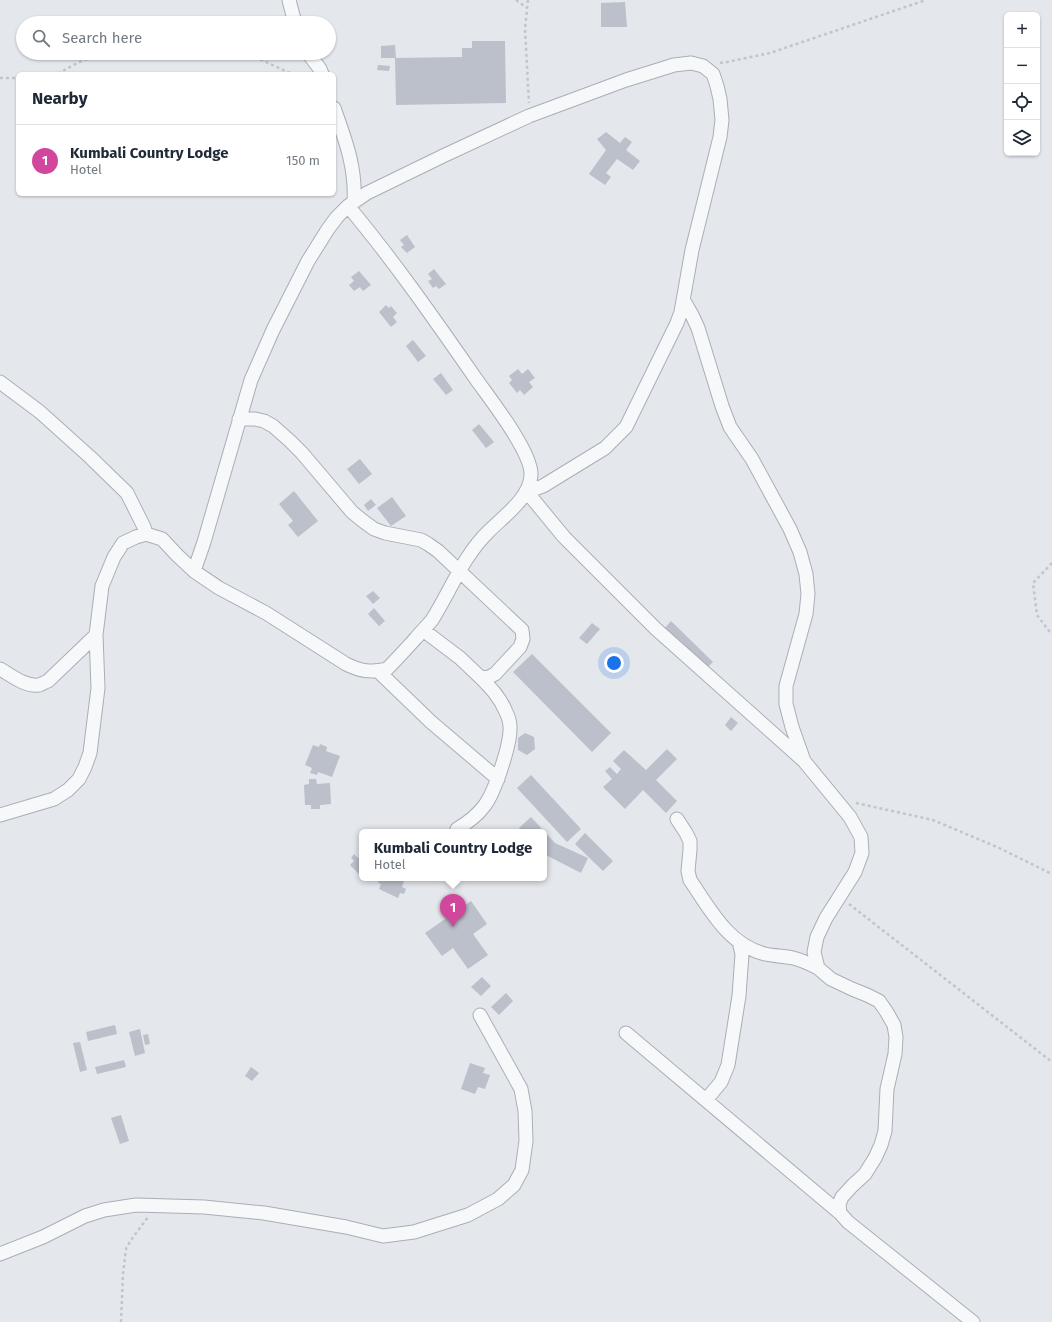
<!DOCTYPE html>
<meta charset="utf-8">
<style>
:root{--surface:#fff;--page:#f2f2f3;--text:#1f2937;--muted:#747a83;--line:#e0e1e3;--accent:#d93025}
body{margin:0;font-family:"Fira Sans",sans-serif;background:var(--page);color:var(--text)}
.controls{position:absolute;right:12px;top:12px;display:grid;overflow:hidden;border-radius:6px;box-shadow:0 1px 3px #0004}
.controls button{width:36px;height:36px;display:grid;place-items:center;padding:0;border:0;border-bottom:1px solid var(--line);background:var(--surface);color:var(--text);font:20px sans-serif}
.you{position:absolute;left:614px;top:663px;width:14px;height:14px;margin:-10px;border:3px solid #fff;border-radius:50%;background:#1a73e8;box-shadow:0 0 0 6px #1a73e833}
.badge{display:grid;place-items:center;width:26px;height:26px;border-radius:50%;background:var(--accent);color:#fff;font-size:13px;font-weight:700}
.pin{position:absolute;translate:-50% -33px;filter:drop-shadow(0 1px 2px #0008)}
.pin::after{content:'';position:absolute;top:21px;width:14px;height:12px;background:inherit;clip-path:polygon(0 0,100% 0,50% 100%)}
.popup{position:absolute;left:359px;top:829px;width:188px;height:52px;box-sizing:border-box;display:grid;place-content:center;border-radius:6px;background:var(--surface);filter:drop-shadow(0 1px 3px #0005);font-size:13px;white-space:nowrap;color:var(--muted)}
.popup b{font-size:15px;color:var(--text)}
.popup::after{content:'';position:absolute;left:50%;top:100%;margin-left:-8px;border:8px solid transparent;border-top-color:var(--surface)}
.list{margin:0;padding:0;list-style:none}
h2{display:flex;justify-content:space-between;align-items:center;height:52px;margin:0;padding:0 16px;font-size:17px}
h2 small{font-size:13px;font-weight:400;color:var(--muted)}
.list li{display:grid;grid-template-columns:26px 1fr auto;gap:12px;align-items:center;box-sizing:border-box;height:72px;padding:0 16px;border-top:1px solid var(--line)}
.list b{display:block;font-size:15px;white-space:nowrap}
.list p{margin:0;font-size:13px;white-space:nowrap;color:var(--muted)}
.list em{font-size:13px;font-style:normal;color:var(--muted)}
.icon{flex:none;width:22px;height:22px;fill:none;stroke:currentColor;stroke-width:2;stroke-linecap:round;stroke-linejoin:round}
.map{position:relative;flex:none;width:1052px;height:1322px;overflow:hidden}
.search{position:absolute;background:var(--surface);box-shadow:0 1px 3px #0004;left:16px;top:16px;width:320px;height:44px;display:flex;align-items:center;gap:10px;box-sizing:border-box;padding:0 14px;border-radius:22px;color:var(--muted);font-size:15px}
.panel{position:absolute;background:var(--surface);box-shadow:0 1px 3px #0004;left:16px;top:72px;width:320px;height:124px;border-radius:6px}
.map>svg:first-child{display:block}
.building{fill:#bbc0ca}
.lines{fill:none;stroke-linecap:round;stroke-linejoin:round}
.minor-casing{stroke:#a9aeb7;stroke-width:15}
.path{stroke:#c2c5cb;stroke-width:2.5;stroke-dasharray:3 3;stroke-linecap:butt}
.minor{stroke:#f7f8fa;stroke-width:13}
</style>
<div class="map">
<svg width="1052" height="1322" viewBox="0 0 1052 1322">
<rect width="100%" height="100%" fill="#e4e7ec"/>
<path class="building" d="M 625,2 L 627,27 L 601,27 L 601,3 Z
M 472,41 L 505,41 L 506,103 L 396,105 L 395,58 L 462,57 L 462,48 L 472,48 Z
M 395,45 L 396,58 L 381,58 L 381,46 Z
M 378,65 L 390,66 L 389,71 L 377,70 Z
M 606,132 L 620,143 L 625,137 L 632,142 L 626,150 L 640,161 L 633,170 L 617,159 L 606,173 L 611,177 L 605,185 L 589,174 L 606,150 L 597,139 Z
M 407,235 L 415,247 L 407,253 L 401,247 L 404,245 L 400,240 Z
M 434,269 L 446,284 L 439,289 L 436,286 L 433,288 L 428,281 L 432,279 L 428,274 Z
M 359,271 L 371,285 L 363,291 L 360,287 L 354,291 L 349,285 L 354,281 L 351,277 Z
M 386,305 L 389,308 L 391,306 L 397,313 L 393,317 L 397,322 L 391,327 L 379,312 Z
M 413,340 L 426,356 L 418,362 L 406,346 Z
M 518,369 L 522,374 L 528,369 L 535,378 L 529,382 L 533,387 L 524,395 L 520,390 L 517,393 L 509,383 L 512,380 L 509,376 Z
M 441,373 L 453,390 L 446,395 L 433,379 Z
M 479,424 L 494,442 L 486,448 L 472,430 Z
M 360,459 L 372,474 L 359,484 L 347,469 Z
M 294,491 L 318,521 L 298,537 L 288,525 L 293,521 L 279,504 Z
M 392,497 L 406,516 L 391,526 L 377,508 Z
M 371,499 L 376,505 L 368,511 L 364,505 Z
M 373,591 L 380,598 L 373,604 L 366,596 Z
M 374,608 L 385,621 L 379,626 L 368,614 Z
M 671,621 L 713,662 L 705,670 L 663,630 Z
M 592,623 L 600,629 L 587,644 L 579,638 Z
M 532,654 L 611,733 L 592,752 L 513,672 Z
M 731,717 L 738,723 L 731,731 L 725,725 Z
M 525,733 L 534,737 L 535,749 L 527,755 L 518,750 L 518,738 Z
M 320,744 L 327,747 L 326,751 L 340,756 L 332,777 L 318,772 L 317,775 L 310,773 L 312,768 L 305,765 L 313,745 L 319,747 Z
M 667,749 L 677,759 L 656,780 L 677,801 L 666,813 L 643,790 L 625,809 L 603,787 L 612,779 L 605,771 L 610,767 L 617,774 L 621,769 L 613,761 L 624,750 L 646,770 Z
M 531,775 L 581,829 L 567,842 L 517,788 Z
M 309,779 L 316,779 L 317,784 L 330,783 L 331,804 L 320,805 L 320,809 L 311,809 L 311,805 L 305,805 L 304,785 L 309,784 Z
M 531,817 L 555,843 L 588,858 L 581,873 L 544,854 L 544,832 L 523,832 L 519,828 Z
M 585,833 L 613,861 L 603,871 L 575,844 Z
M 354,854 L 358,858 L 362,854 L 362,877 L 350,865 L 354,861 L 351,858 Z
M 380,878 L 405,878 L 402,887 L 406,889 L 404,894 L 400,893 L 398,898 L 379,889 L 381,884 L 378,883 Z
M 471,901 L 487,924 L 473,934 L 488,955 L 468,969 L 453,948 L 442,956 L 425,933 Z
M 482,977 L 491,986 L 481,996 L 471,987 Z
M 506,993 L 513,1001 L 499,1015 L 491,1007 Z
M 115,1025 L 117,1034 L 88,1041 L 86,1032 Z
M 140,1029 L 145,1053 L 135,1056 L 129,1032 Z
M 148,1034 L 150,1044 L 145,1045 L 143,1035 Z
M 80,1042 L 87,1070 L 80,1072 L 73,1043 Z
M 124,1060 L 126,1067 L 97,1074 L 95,1067 Z
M 470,1063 L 485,1068 L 483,1073 L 490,1075 L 485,1089 L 478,1087 L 475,1094 L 461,1089 Z
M 251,1067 L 259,1073 L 252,1081 L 245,1076 Z
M 121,1115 L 129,1141 L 120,1144 L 111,1118 Z"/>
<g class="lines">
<g class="minor-casing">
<path id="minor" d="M 289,0 L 295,23
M 308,53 L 320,69 L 322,74
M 334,108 C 345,139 356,167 354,201
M 684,301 L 692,315 L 698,328 L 722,406 L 730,427 L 752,459 L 790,529 L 800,552 L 806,574 L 808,594 L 806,614 L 786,686 L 786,704 L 792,727 L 804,761 L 850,817 L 861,837 L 862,853 L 855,872 L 826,918 L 817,937 L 814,952 L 818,968 L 831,979 L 852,989 L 867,995 L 879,1001 L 886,1011 L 894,1025 L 896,1037 L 895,1054 L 887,1089 L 885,1131 L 881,1145 L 875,1158 L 865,1174 L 852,1186 L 842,1197 L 839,1204 L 840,1213 L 848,1222 L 973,1322
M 0,382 L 40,412 L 90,457 L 127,493 L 144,527 L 146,534
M 239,419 L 255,419 L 264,421 L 273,426 L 290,441 L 302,453 L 352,512 L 363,521 L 374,529 L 385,533 L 421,540 L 428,544 L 438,551 L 522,630 L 523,639 L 520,647 L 495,674 L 487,678 L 479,676 L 460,658 L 423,630
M 194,571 L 204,542 L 251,380 L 273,330 L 308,261 L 328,229 L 337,217 L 348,206 L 367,193 L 443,156 L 529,116 L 626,80 L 674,65 L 691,63 L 703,66 L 713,74 L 717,86 L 720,99 L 722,120 L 720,137 L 692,250 L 681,312 L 677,323 L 626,427 L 605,448 L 543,486 L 527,492 L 564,537 L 656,629 L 804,761
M 0,669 C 11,675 25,687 39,685 C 42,684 45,682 48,681 L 96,635
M 378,671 L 431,722 L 498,779
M 0,815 L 54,799 L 68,790 L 79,779 L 85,767 L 90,753 L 98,688 L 96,635 L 102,586 L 114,557 L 123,543 L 136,537 L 146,534 L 162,539 L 177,555 L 194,571 L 219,588 L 266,613 L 346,664 C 360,671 371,673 387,669 C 397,659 406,649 416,638 C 421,632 427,626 432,620 C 451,590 463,556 489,531 C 504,516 530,498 531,475 C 532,452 490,399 476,379 C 435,320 394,261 348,206
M 677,819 L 686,833 L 690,841 L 690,850 L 688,871 L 690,880 C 710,909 728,945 765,954 C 774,956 784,956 793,958 C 802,960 810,964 818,968
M 457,829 C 469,822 477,816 485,805 C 495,791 511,744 510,727 C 510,722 508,716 506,712 C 500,697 490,687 479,676
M 626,1033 L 840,1213
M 706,1100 L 721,1082 L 728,1065 L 739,996 L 742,954 L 739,942
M 0,1254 L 43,1237 L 85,1216 L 104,1210 L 136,1205 L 204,1207 L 264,1213 L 346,1227 L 383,1236 L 414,1232 L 468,1215 L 498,1199 L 514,1185 L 522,1170 L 526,1141 L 525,1111 L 521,1089 L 480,1015"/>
</g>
<path class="path" d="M 516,0 L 527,8
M 528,0 L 525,29 L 529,103
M 237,53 L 257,58 L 292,74
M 720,63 L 727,62 L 770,53 L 926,0
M 58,74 C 75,63 93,55 113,53
M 0,78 L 18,78
M 1052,563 L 1033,583 L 1037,615 L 1049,631 L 1052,632
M 856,803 L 933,820 L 997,847 L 1052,874
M 849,904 L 1052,1062
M 121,1322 L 123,1274 L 126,1249 L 131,1240 L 148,1217"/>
<use href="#minor" class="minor"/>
</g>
</svg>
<div class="controls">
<button>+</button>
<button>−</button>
<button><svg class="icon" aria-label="locate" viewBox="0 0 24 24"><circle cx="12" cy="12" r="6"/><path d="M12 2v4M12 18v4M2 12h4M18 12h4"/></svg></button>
<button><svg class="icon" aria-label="layers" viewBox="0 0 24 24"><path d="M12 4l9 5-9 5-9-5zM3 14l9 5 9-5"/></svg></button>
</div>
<div class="you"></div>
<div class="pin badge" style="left:453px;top:927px;background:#d1479c">1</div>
<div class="popup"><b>Kumbali Country Lodge</b>Hotel</div>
<div class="search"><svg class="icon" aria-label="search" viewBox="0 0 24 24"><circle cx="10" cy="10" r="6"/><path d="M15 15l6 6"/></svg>Search here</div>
<section class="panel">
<h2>Nearby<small></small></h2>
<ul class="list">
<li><span class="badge" style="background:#d1479c">1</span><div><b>Kumbali Country Lodge</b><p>Hotel</p></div><em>150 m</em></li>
</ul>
</section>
</div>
